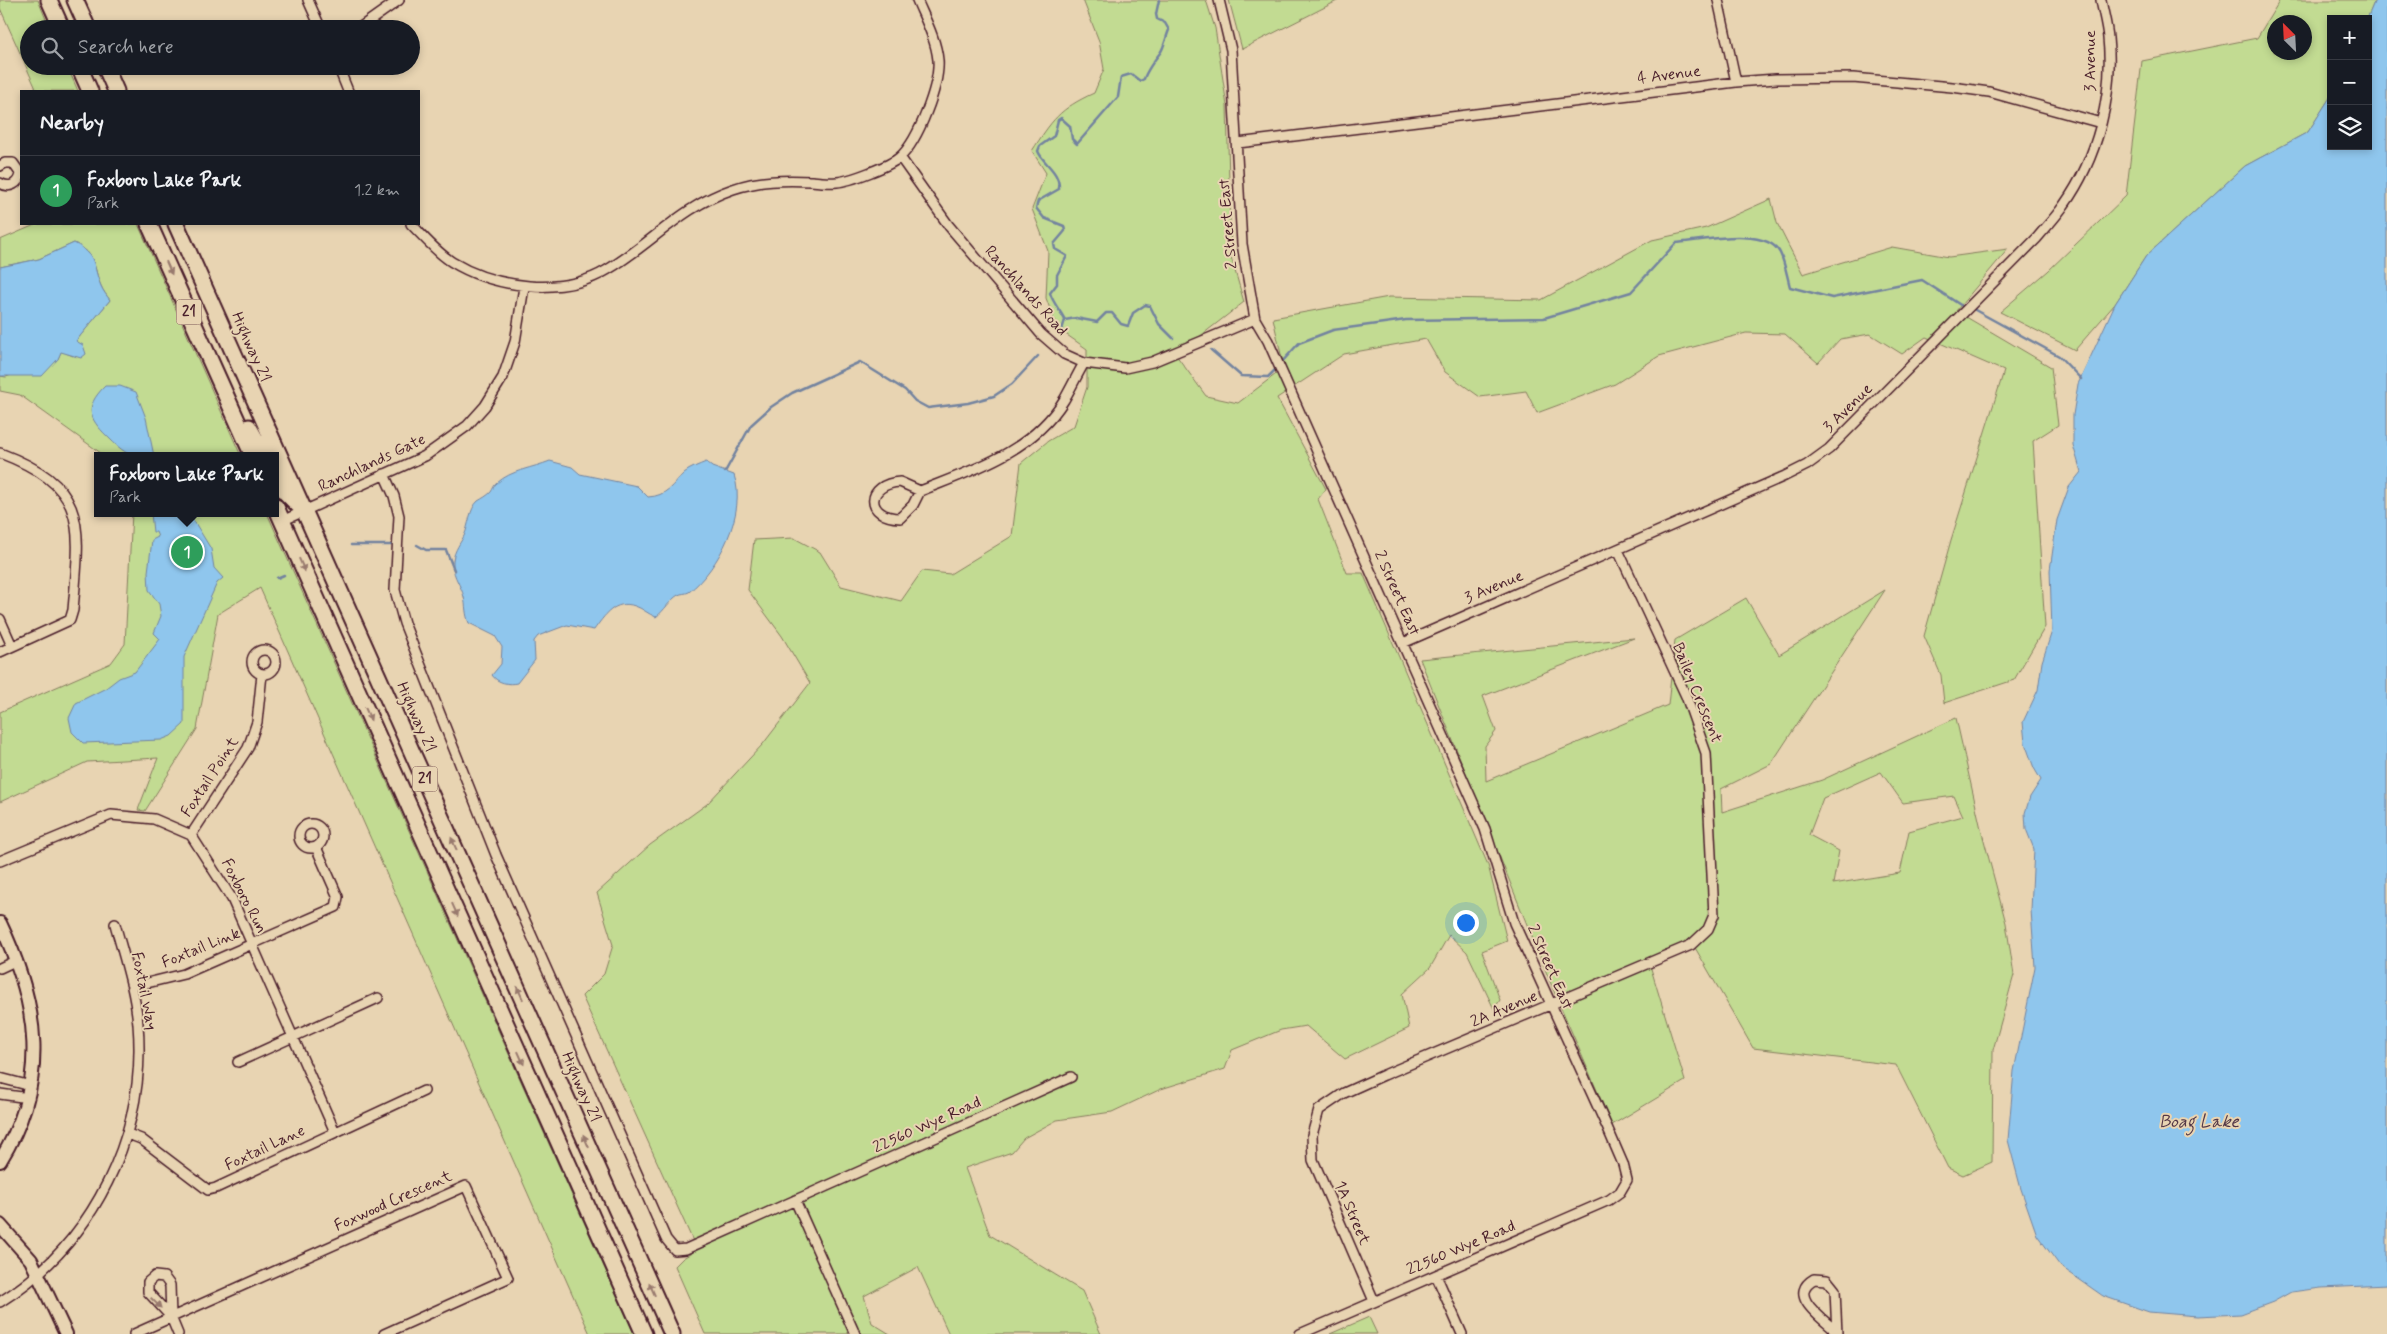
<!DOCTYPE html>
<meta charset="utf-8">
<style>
:root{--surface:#171b24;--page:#20242c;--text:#f1f3f6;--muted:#9ea1a6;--line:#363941;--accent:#a6949b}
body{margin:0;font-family:Mynerve,sans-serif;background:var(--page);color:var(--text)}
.controls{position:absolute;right:15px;top:15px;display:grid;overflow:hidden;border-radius:0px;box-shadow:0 2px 8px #0003}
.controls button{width:45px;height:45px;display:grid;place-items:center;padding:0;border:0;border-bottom:1px solid var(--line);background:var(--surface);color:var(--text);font:25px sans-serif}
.compass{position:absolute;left:2267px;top:15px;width:45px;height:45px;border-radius:50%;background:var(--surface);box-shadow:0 2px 8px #0003;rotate:336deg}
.you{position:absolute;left:1465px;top:922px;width:18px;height:18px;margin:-12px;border:4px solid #fff;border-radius:50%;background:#1a73e8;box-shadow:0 0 0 8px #1a73e833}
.badge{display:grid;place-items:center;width:32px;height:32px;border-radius:50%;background:var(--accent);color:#fff;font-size:16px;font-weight:700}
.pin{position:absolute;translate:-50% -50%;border:2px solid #fff;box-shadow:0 1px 5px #0006}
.popup{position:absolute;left:94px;top:452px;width:185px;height:65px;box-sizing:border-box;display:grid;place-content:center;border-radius:0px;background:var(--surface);filter:drop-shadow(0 1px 4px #0005);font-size:16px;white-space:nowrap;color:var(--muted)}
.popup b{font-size:19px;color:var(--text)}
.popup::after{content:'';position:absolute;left:50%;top:100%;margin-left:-10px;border:10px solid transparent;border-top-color:var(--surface)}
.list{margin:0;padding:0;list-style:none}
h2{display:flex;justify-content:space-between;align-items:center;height:65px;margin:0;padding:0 20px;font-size:21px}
h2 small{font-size:16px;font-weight:400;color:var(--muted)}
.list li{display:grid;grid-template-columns:32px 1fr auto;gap:15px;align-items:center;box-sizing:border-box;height:70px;padding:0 20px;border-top:1px solid var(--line)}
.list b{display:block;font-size:19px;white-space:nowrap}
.list p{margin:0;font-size:16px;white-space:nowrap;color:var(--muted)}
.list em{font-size:16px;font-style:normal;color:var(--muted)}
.icon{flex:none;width:28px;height:28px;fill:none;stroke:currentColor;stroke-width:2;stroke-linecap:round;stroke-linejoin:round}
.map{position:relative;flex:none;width:2387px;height:1334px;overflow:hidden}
.search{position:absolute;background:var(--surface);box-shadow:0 2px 8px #0003;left:20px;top:20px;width:400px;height:55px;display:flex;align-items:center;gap:12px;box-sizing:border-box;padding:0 18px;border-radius:28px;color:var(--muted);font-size:19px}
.panel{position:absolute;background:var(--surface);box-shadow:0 2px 8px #0003;left:20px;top:90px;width:400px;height:135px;border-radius:0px}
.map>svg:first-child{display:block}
.green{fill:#c2db92;stroke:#867d5e;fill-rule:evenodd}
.water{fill:#8fc6ed;stroke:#73839f}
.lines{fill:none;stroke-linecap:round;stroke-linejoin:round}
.stream{stroke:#73839f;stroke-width:2.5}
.street-casing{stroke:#4a1f2b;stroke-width:12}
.secondary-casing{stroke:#4a1f2b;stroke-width:16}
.primary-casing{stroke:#4a1f2b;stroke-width:19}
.street{stroke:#e8d4b2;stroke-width:9}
.secondary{stroke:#e8d4b2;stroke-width:12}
.primary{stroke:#e8d4b2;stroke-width:15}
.oneway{fill:#997a6e}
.labels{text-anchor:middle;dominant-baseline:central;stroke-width:4;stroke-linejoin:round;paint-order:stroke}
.shield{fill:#e8d4b2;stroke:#795554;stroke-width:1}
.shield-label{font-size:15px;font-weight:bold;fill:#4a1f2b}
.street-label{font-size:16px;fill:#4a1f2b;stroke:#e8d4b2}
.water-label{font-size:18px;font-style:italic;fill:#543848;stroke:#e8d4b2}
</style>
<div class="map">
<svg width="2387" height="1334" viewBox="0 0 2387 1334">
<rect width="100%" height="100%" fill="#e8d4b2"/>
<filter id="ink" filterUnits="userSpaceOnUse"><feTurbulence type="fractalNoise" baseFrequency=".02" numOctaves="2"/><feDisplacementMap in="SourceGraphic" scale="10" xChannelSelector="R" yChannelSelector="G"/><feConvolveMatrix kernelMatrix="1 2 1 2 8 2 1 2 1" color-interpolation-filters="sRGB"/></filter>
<g filter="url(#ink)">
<path class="green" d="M 0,0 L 38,0 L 50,29 L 29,29 L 29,66 L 67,66 L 78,91 L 37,91 L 0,8 Z
M 1083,0 L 1206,0 L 1215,28 L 1227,106 L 1231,257 L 1244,302 L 1176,355 L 1206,396 L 1238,403 L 1284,368 L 1273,318 L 1389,297 L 1541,300 L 1652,240 L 1706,228 L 1771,199 L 1777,223 L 1803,274 L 1892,247 L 1949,257 L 2008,249 L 1956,311 L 2051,367 L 2058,425 L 2033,441 L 2045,627 L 2014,680 L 1944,703 L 1941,675 L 1924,636 L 1951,540 L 2004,371 L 1926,337 L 1902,354 L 1870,334 L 1840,339 L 1818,363 L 1785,334 L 1746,333 L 1659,356 L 1615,384 L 1537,413 L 1526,391 L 1480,397 L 1445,372 L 1426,339 L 1344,354 L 1277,398 L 1326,489 L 1318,499 L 1347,573 L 1363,573 L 1488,865 L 1507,941 L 1482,951 L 1500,1000 L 1494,1009 L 1467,952 L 1449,935 L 1430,968 L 1402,994 L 1409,1028 L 1345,1059 L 1306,1026 L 1281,1030 L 1232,1050 L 1225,1069 L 1161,1089 L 1112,1112 L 1057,1120 L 1024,1138 L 1012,1152 L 965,1168 L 990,1235 L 1082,1291 L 1101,1334 L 949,1334 L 918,1267 L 864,1296 L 872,1323 L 890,1334 L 705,1334 L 675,1266 L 683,1258 L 697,1250 L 582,996 L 604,974 L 613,945 L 597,893 L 650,845 L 707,804 L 763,744 L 810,683 L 782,636 L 748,590 L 754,540 L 794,538 L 820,552 L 841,586 L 901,601 L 922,571 L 950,574 L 1012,536 L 1021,463 L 1048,441 L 1074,426 L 1087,387 L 1087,349 L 1057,328 L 1046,298 L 1048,251 L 1032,209 L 1046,173 L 1032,151 C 1052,120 1059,109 1094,93 L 1104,69 L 1099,41 Z
M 1229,0 L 1339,0 L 1242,49 Z
M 2280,0 L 2375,0 L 2367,19 L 2331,19 L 2331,96 L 2308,132 L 2245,166 L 2146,256 L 2115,304 L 2075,350 L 2000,312 L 2048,271 L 2126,196 L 2142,61 L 2257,38 ZM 2274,22 L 2304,22 L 2304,52 L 2274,52 Z
M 37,224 L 138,224 L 241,456 L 105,456 L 20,395 L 0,391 L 0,376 L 6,377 L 58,359 L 61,351 L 73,356 L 76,341 L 110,300 C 107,296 103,291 101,286 C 92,265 98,255 74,243 L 39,259 L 0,267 L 0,240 Z
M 132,513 L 267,513 L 634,1334 L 590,1334 L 260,588 L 218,614 L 197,729 L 145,811 L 138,810 L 158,758 L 87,762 L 0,802 L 0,712 L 111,663 L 125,644 Z
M 1885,590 L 1771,764 L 1721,789 L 1722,812 L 1822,780 L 1956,718 L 1981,829 L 2006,923 L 2014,975 L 1993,1050 L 1992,1162 L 1963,1175 L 1948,1168 L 1896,1065 L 1753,1048 L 1690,939 L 1649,962 L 1685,1081 L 1612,1125 L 1553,989 L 1420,659 L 1634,638 L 1483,696 L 1496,731 L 1485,746 L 1486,781 L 1668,705 L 1675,640 L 1746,598 L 1779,655 ZM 1881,772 L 1903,803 L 1954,796 L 1963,816 L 1909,831 L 1900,873 L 1833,884 L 1839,851 L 1809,835 L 1823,798 Z
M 1369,1317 L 1377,1334 L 1330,1334 Z"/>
<path class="water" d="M 2375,0 L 2387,0 L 2387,1285 L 2321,1288 L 2291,1292 L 2273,1302 L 2241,1314 L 2197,1316 L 2149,1312 L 2103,1296 L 2060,1266 L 2037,1235 L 2021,1189 L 2008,1140 L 2014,1071 L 2035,967 L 2031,910 L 2034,849 L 2026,829 L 2025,813 L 2030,797 L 2041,780 L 2034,768 L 2025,743 L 2023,722 L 2038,690 L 2042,662 L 2052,631 L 2050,570 L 2057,520 L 2069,487 L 2081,472 L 2073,445 L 2073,415 L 2078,384 L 2115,304 L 2146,256 L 2245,166 L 2308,132 L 2331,96 L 2331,146 L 2368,146 L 2367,19 Z
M 74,243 C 98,255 92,265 101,286 C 103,291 107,296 110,300 L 76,341 L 83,345 L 86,354 L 81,358 L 61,352 L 58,359 L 42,376 L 0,376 L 0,267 L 39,259 Z
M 105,386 L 120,386 L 136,392 L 146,418 L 154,456 C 148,456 140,457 134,456 C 126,454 117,446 111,440 C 90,420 82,409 105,386 Z
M 550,461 L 572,467 L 580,474 L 637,486 L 648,497 C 667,496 672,485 684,473 C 690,468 699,465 706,462 L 712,467 L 734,475 C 747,513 719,568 689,592 C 685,594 682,593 678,595 C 670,600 664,611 656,617 C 648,614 642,608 635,606 C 615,599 604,616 594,630 L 567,625 L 538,636 L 534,641 L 535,660 L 517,683 C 509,685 497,683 492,675 L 501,664 L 502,647 L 495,636 L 469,623 C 465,614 466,606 464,597 C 461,585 453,577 453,565 C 452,554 459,545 464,536 C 469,526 469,509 478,501 C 483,498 487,496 491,492 C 493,489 494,485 497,483 C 511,470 533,468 550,461 Z
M 151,513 L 189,513 L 211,549 L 214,568 L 223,578 L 217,583 L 184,657 L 184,724 L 171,736 L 161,740 L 83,743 L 72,732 L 69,718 L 76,703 L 106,688 L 119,678 L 135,672 L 160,639 L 154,633 L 161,616 L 159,604 L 149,590 L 148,572 L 152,540 L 158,537 L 156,532 L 153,532 Z"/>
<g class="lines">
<path class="stream" d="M 1975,310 L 2059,356 L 2081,379
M 1065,320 C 1060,310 1053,303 1050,293 L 1057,284 L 1057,275 L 1067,256 L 1055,249 L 1054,244 L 1065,231 L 1064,226 L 1044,218 L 1036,208 L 1038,201 L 1059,189 C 1060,171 1043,164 1038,151 L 1040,146 L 1054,136 L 1058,120 L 1061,118 L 1070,126 L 1072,139 L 1077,144 L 1118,97 L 1121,77 L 1131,74 L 1140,81 L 1144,79 C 1146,72 1155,59 1160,53 C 1164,48 1166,37 1169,30 L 1165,23 L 1157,19 L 1156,14 L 1159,0
M 1065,320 L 1076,318 L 1097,322 L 1106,313 L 1112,313 L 1121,324 L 1128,326 L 1133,313 L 1145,305 L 1150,306 L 1159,324 L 1173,338
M 1061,333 L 1065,320
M 1211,350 L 1241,376 L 1268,377 L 1278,367
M 1281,363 L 1299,343 L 1333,330 L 1406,320 L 1544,318 L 1631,292 L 1676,243 C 1701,241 1767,226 1780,253 C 1785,263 1787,276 1790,287 L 1832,298 L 1922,280 L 1962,306
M 725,472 L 751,425 L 771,407 L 792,393 L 860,362 L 905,390 L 915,401 L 928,408 L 968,403 L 994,396 L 1012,384 L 1038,356
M 351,545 L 391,545
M 417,545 L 426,550 L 446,550 L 454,570
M 277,578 L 284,575"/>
<g class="street-casing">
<path id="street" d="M 308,0 L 321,29
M 1219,0 L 1231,50 L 1242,244 L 1255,319 L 1268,341 L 1485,829 L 1514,923 L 1607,1127 L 1623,1164 L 1627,1180 L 1620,1192 L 1609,1200 L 1300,1334
M 1718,0 L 1736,82
M 358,29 L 399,0
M 338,66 L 348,91
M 1238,143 L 1736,82 L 1776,79 L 1853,78 L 1952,87 L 1989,92 L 2101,123
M 900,157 L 949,226 L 1041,334 L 1064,354 L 1084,363 L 1125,368 L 1152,362 L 1255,319
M 0,166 L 5,163 L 13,163 L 20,173 C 19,184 10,189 0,183
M 411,224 C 424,237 436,252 452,262 C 495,288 563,297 607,270 C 653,243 680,207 733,189 C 759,180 784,180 811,181 C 820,182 829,183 837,182 C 850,181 890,166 900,157 C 918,141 940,85 938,60 C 936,39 925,19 917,0
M 0,453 C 90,487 80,526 73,610 L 70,620 L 0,652
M 384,474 L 394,496 L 399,516 L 395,590 L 404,623 L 496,855 L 666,1239 L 675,1250 L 686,1249 L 1071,1077
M 900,482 L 920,491 L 913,505 L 900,518 C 864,517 866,484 900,482 Z
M 920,491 C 973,470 1032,452 1064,400 C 1071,388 1077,375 1084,363
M 282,521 L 425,456 L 467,426 L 485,406 L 503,377 L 515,342 L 524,287
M 0,619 L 12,646
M 1403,643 L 1785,476 L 1807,465 L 1829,449 L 2037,238 C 2046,227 2056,217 2064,205 C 2097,159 2114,95 2108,38 C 2107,25 2103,12 2101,0
M252 662a12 12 0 1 1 24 0a12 12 0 1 1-24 0Z
M299 836a12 12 0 1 1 24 0a12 12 0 1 1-24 0Z
M 191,835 L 248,748 L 257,722 L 262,674
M 0,861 L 111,815 L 154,819 L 191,835 L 232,899 L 335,1132
M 0,968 L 17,960
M 131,984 L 143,984 L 184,974 L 336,907 L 338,897 L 316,847
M 238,1062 L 378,998
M 0,1078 L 31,1086
M 0,1094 L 29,1098
M 128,1134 L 141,1139 L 208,1190 L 216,1188 L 424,1091
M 795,1200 L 855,1334
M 1436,1275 L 1462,1334
M 1374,1301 L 1313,1160 L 1312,1135 L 1319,1110 L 1344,1093 L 1384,1075 L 1691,945 L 1708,929 L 1714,915 L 1706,753 L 1686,696 L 1618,550
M 0,1302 C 94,1243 147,1134 138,1024 C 135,990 124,957 115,924
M 171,1317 L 170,1285 L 164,1277 L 155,1276 L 148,1282 L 148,1292 L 171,1317 L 178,1334
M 1836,1331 C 1823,1319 1786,1295 1814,1279 L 1827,1280 L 1835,1290 L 1837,1334
M 134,1334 L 466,1186 L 508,1278 L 384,1334"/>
</g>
<g class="secondary-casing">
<path id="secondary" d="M 0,923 C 39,1005 50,1081 0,1161
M 0,1225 L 31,1260 L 66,1334"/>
</g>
<g class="primary-casing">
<path id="primary" d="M 49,0 L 62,29
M 75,0 L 88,29
M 79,66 L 90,91
M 105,66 L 116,91
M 149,224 L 253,456
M 176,224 L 672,1334
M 249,427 L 265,456
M 276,474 L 286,493 L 298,505
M 276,507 L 644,1334"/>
</g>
<use href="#street" class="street"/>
<use href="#secondary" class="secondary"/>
<use href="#primary" class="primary"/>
</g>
<defs><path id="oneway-solid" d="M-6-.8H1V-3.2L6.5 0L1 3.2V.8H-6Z" transform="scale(1.25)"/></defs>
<g class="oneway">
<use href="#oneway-solid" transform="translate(169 268) rotate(66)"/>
<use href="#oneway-solid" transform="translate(302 565) rotate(66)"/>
<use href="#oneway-solid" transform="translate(368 714) rotate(66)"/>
<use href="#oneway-solid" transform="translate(454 844) rotate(-114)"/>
<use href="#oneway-solid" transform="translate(455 910) rotate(66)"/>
<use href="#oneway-solid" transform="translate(520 993) rotate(-114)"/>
<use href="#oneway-solid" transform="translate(521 1058) rotate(66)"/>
<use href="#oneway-solid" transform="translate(586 1141) rotate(-114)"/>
<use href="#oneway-solid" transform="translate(652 1289) rotate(-114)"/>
<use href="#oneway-solid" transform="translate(156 1303) rotate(45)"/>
</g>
</g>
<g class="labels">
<g class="shield">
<rect x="176.5" y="299.5" width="25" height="25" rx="4"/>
<rect x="412.5" y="766.5" width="25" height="25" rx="4"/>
</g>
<g class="shield-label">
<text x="189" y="312">21</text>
<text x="425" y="779">21</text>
</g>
<g class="street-label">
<text transform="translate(2090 61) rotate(-90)">3 Avenue</text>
<text transform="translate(1669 75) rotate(-7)">4 Avenue</text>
<text transform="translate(1228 224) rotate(-95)">2 Street East</text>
<text transform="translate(1026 291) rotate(48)">Ranchlands Road</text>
<text transform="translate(251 347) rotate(66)">Highway 21</text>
<text transform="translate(1848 408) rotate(-45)">3 Avenue</text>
<text transform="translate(372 463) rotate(-25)">Ranchlands Gate</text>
<text transform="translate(1494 587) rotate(-23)">3 Avenue</text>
<text transform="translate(1397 593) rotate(66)">2 Street East</text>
<text transform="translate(1697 693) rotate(68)">Bailey Crescent</text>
<text transform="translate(416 717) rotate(66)">Highway 21</text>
<text transform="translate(210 777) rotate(-57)">Foxtail Point</text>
<text transform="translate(244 896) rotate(63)">Foxboro Run</text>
<text transform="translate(201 948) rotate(-22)">Foxtail Link</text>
<text transform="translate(1550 967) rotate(66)">2 Street East</text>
<text transform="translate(144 991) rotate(79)">Foxtail Way</text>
<text transform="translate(1504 1009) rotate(-23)">2A Avenue</text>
<text transform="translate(581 1087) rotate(66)">Highway 21</text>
<text transform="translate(927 1125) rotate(-24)">22560 Wye Road</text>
<text transform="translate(265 1148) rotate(-25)">Foxtail Lane</text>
<text transform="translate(393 1201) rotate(-24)">Foxwood Crescent</text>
<text transform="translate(1352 1213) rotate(67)">1A Street</text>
<text transform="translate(1461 1248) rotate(-23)">22560 Wye Road</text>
</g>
<g class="water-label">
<text x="2199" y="1122">Boag Lake</text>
</g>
</g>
</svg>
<div class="controls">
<button>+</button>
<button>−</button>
<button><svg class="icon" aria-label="layers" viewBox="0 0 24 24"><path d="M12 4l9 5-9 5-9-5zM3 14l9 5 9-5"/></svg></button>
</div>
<svg class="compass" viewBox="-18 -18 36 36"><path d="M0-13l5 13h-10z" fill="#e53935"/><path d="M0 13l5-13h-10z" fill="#9ea1a6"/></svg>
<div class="you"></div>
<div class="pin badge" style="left:187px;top:552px;background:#2e9e5b">1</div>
<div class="popup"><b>Foxboro Lake Park</b>Park</div>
<div class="search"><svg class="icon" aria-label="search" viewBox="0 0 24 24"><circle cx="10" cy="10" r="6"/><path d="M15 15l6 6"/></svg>Search here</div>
<section class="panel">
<h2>Nearby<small></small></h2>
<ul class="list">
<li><span class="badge" style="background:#2e9e5b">1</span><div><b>Foxboro Lake Park</b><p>Park</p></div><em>1.2 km</em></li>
</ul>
</section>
</div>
